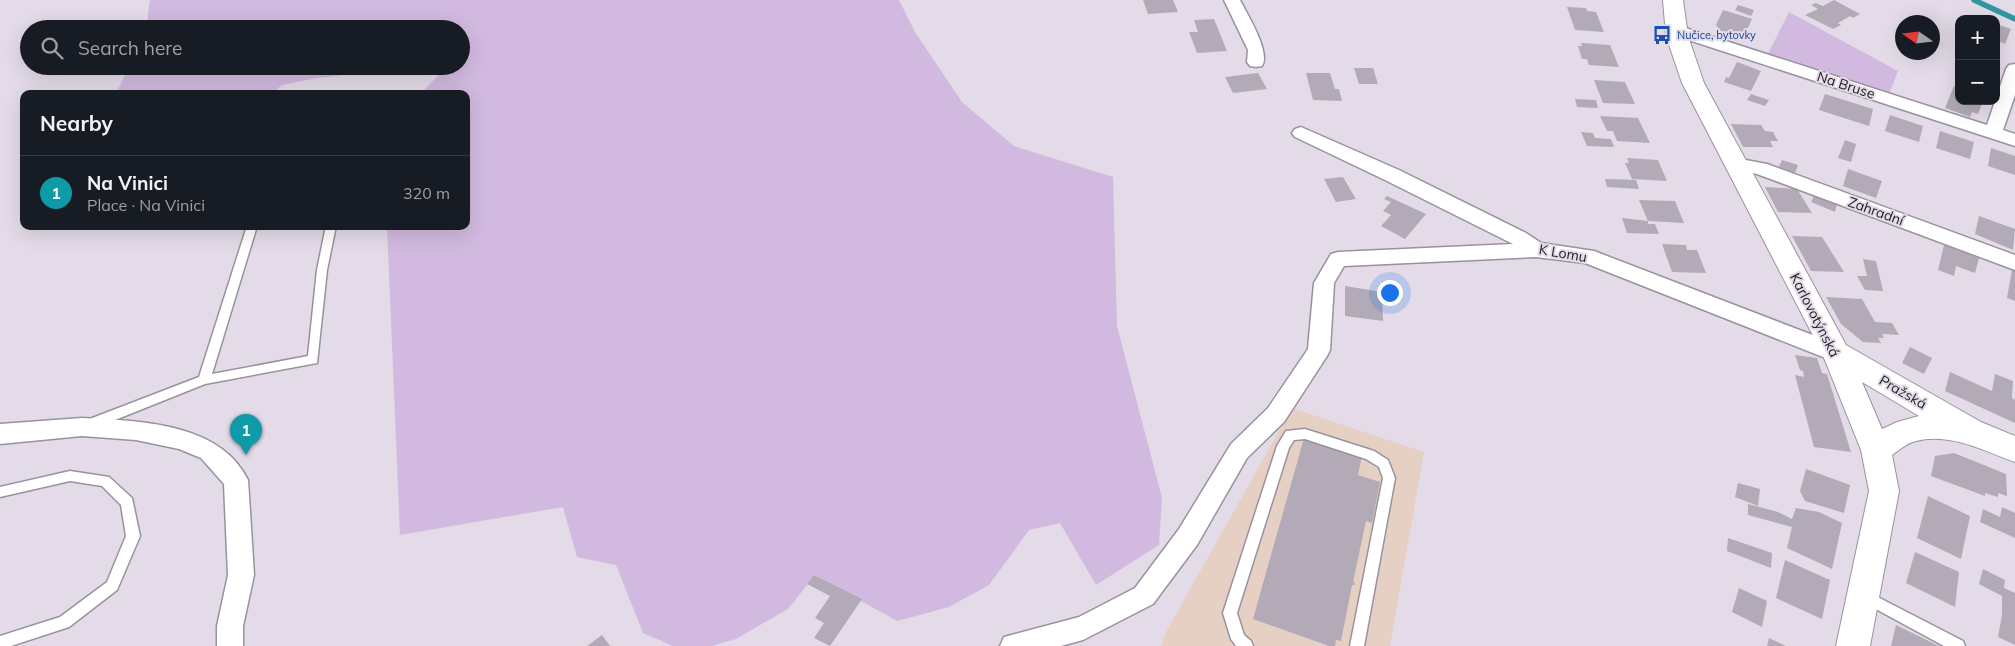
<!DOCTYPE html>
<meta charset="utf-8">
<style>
:root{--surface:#171b24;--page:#20242c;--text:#f1f3f6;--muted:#9ea1a6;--line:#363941;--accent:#7c3aed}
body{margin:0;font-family:Mulish,sans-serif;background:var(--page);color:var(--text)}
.controls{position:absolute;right:15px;top:15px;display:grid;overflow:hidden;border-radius:10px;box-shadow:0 5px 20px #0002}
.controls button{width:45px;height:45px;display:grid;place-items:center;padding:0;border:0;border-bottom:1px solid var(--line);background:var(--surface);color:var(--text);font:25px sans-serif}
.compass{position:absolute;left:1895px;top:15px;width:45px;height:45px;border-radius:50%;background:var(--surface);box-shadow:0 5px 20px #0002;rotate:284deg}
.you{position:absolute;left:1389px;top:292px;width:18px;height:18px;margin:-12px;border:4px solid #fff;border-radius:50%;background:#1a73e8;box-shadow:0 0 0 8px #1a73e833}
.badge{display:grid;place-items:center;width:32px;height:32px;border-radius:50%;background:var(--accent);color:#fff;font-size:16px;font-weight:700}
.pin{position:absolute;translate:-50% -41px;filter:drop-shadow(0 1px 2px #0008)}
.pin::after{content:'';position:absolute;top:26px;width:18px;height:15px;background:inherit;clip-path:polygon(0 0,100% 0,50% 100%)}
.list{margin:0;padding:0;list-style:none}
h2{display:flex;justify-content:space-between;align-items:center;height:65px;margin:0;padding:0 20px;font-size:21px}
h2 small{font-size:16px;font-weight:400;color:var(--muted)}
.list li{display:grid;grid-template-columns:32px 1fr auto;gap:15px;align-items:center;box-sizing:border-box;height:75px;padding:0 20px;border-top:1px solid var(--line)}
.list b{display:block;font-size:19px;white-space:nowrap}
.list p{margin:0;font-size:16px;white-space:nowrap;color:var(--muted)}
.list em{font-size:16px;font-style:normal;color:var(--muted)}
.icon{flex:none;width:28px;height:28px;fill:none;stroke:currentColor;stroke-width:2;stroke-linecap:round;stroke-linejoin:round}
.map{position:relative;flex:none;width:2015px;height:646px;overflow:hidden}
.search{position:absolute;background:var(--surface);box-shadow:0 5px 20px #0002;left:20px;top:20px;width:450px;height:55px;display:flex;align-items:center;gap:12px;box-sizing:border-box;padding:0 18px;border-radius:28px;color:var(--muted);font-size:19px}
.panel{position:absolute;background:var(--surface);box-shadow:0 5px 20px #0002;left:20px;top:90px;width:450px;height:140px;border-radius:10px}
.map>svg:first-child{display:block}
.industrial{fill:#e6d0c4}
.green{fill:#d1b9df}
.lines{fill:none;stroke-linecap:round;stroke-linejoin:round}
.stream{stroke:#3097a0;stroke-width:5.5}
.building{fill:#b2aab6}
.lane-casing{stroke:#99929e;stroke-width:3}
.street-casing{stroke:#99929e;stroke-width:3}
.secondary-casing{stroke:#99929e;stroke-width:2}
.lane{fill:#fff;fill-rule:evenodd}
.street{fill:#fff;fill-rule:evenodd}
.secondary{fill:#fff;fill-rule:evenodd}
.labels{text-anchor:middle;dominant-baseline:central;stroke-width:4;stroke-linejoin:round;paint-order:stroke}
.far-transit-label{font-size:11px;fill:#164399;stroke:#e3dbe8;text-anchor:start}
.street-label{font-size:14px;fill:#1f1c21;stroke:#e3dbe8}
</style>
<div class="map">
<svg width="2015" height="646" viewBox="0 0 2015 646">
<rect width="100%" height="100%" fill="#e3dbe8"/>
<path class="industrial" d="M 1292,408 L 1424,452 L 1390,646 L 1161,646 L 1167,630 Z"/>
<path class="green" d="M 150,0 L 899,0 L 915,32 L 962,102 L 1014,146 L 1113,177 L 1117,326 L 1162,498 L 1159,545 L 1096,585 L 1060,523 L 1029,530 L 989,585 L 949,607 L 897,621 L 815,575 L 788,609 L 736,639 L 711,646 L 673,646 L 643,633 L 616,565 L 577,557 L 563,507 L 400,535 L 387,226 L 466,226 L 466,94 L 420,94 L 437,77 L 439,69 L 432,66 L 461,66 L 461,29 L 146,29 Z
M 1789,12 L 1898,71 L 1889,94 L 1768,54 Z
M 129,66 L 432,66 L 317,78 L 282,85 L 271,94 L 116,94 Z"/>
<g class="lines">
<path class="stream" d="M 1974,0 L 2015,19"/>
</g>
<path class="building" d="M 1143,0 L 1173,0 L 1178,12 L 1148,14 Z
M 1834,0 L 1860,14 L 1853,18 L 1850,16 L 1838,23 L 1841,25 L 1833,29 L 1805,15 L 1818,9 L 1811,5 L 1816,3 L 1823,6 Z
M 1738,5 L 1754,10 L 1751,16 L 1735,10 Z
M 1567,7 L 1586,8 L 1587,11 L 1596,12 L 1604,32 L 1575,30 Z
M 1723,10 L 1752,19 L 1743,38 L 1721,31 L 1716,25 Z
M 1214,19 L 1227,51 L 1197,53 L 1189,32 L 1198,32 L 1194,20 Z
M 1996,24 L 2011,29 L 2005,44 L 1996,40 Z
M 1581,43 L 1610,45 L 1619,67 L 1589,65 L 1587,59 L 1582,59 L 1578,46 L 1582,46 Z
M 1737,62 L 1761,71 L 1751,91 L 1724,82 L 1726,77 L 1729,78 Z
M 1354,68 L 1373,68 L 1378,84 L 1359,84 Z
M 1258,73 L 1267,89 L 1233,93 L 1225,77 Z
M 1306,73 L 1330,73 L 1335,89 L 1339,89 L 1342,101 L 1313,100 Z
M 1594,80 L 1625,82 L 1635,104 L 1603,103 Z
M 1954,86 L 1959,88 L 1959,101 L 1983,101 L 1978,114 L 1972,112 L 1970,117 L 1945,108 Z
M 1751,94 L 1769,100 L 1765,106 L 1747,100 Z
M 1825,94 L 1873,109 L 1869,126 L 1819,110 Z
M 1575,99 L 1596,100 L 1598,108 L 1577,107 Z
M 1890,115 L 1923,126 L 1919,142 L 1885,131 Z
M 1600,116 L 1638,118 L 1650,143 L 1617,141 L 1613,131 L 1607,131 Z
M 1731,124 L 1761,125 L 1765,131 L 1773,132 L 1778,141 L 1770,141 L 1773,147 L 1743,147 Z
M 1940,131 L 1974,142 L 1970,159 L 1936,148 Z
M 1581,132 L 1593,133 L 1595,138 L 1611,139 L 1614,147 L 1587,146 Z
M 1845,140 L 1856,144 L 1851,162 L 1838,158 Z
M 1991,148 L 2015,156 L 2015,175 L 1988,166 Z
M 1627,158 L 1658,160 L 1667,181 L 1632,179 L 1625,163 L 1629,163 Z
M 1782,160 L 1798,165 L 1795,173 L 1779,167 Z
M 1848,169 L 1882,181 L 1876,198 L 1843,186 Z
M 1343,177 L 1356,199 L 1336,202 L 1324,179 Z
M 1605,179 L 1636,180 L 1639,189 L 1607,187 Z
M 1765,187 L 1797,189 L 1812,213 L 1778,212 Z
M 1387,196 L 1426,214 L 1405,239 L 1381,226 L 1391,215 L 1383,211 L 1391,202 L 1384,199 Z
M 1814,196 L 1837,204 L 1835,212 L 1811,202 Z
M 1639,200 L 1675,201 L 1684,223 L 1648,221 L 1648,224 L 1655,224 L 1659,234 L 1627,233 L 1622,218 L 1648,221 Z
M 1979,216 L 2015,229 L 2013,250 L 1975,234 Z
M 1792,236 L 1822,237 L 1844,272 L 1811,271 Z
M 1662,244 L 1686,245 L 1687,250 L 1697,250 L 1706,273 L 1672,272 Z
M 1944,245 L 1979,258 L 1975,273 L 1956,266 L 1954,276 L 1938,270 Z
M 1863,259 L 1876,261 L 1883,291 L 1865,290 L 1857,276 L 1867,276 Z
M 2012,270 L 2015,271 L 2015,301 L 2007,298 Z
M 1345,286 L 1382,292 L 1383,321 L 1345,316 Z
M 1826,297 L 1862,299 L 1875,322 L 1892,323 L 1899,335 L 1882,334 L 1884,338 L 1878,338 L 1881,343 L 1863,342 L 1841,324 Z
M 1910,347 L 1932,358 L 1924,374 L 1902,363 Z
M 1795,355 L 1817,358 L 1822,373 L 1827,374 L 1851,452 L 1814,447 L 1795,375 L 1804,377 L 1803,371 L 1800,370 Z
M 1950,372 L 1992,391 L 1995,374 L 2013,381 L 2012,398 L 2015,400 L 2015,423 L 1945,391 Z
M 1304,438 L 1362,456 L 1358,475 L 1380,482 L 1372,523 L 1366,521 L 1353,582 L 1355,582 L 1354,585 L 1352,585 L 1341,641 L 1336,640 L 1335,646 L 1329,646 L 1253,619 Z
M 1954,453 L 2006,474 L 2007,496 L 1998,493 L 1998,497 L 1985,493 L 1985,496 L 1931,476 L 1935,456 Z
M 1806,469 L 1850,485 L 1844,513 L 1805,501 L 1800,491 Z
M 1738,483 L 1760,489 L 1758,506 L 1735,497 Z
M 1928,496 L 1970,516 L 1961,559 L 1917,538 Z
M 1748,504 L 1778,512 L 1792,519 L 1796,508 L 1819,512 L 1842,523 L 1832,569 L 1787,548 L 1792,527 L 1748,515 Z
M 2002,507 L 2015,513 L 2015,538 L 1980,522 L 1983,509 L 2000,517 Z
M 1728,538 L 1772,553 L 1771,568 L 1727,551 Z
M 1915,552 L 1959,572 L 1955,607 L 1906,583 Z
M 1785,560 L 1830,580 L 1822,619 L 1776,598 Z
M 1983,569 L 2005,580 L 2004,588 L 2015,593 L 2015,645 L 1998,637 L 2002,615 L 2002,596 L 1979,584 Z
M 814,575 L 862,599 L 830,646 L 814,638 L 824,623 L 815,618 L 830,596 L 807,584 Z
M 1739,588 L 1767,601 L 1762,627 L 1732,612 Z
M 1896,625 L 1939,646 L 1891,646 Z
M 602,635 L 610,646 L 587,646 Z
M 1769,638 L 1786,646 L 1767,646 Z"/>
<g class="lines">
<g class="lane-casing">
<path id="lane" d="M 247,226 L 257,226 L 212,374 L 308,356 L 317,270 L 326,226 L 336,226 L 327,270 L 317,363 L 205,384 L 95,428 L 91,429 L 87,428 L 85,424 L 87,420 L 199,377 Z
M 1305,429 L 1374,451 L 1388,460 L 1395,478 L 1364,646 L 1350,646 L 1383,478 L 1379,467 L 1366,459 L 1305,439 L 1294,440 L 1289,448 L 1237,613 L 1244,635 L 1251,641 L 1253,646 L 1236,646 L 1231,639 L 1223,613 L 1277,446 L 1286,431 Z
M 70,471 L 109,477 L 132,498 L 140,536 L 117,590 L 69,627 L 11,646 L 0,646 L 0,636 L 60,617 L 107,582 L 126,536 L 121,505 L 102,486 L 70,481 L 0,497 L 0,487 Z
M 1866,591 L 1963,641 L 1965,646 L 1944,646 L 1861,601 L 1859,597 L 1861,593 Z"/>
</g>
<g class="street-casing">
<path id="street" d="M 1224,0 L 1240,0 C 1247,14 1271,52 1262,66 L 1256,67 L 1250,66 L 1247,62 L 1248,50 Z
M 1676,25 L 1987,125 L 2006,69 L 2009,65 L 2015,64 L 2015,95 L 2003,130 L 2015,134 L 2015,146 L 1670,34 L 1668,30 L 1670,26 Z
M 1301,127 L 1399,170 L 1526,233 L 1541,243 L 1594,251 L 1844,347 L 1847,353 L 1844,359 L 1836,362 L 1828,359 L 1585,263 L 1536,257 L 1344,266 L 1334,283 L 1330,350 L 1327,356 L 1284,422 L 1247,458 L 1197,545 L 1153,604 L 1083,640 L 1061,646 L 1000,646 L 1004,637 L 1079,617 L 1135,588 L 1179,529 L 1231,444 L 1268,408 L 1308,349 L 1314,283 L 1331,254 L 1338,252 L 1513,244 L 1385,180 L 1295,137 L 1292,133 L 1295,129 Z
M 1735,158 L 1767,164 L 2015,255 L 2015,270 L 1757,174 L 1728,168 L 1726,164 L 1728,160 Z
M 82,418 C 138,421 220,422 248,480 L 254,575 L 243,626 L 243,646 L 217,646 L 217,626 L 228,575 L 224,484 L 201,458 L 179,449 L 136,440 L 82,436 L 0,444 L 0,424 Z"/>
</g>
<g class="secondary-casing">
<path id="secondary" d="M 1663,0 L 1683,0 L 1688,36 L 1704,83 L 1846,345 L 1981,422 L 2015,436 L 2015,462 C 1984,451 1950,432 1916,441 C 1907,443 1899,450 1892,455 L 1899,491 L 1870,646 L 1836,646 L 1869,491 L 1861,450 L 1822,353 L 1682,83 L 1666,36 ZM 1862,382 L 1919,416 L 1897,422 L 1882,429 Z"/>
</g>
<use href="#lane" class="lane"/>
<use href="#street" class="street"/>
<use href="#secondary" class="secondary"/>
</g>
<defs>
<g id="bus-bare" transform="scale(1.5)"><path d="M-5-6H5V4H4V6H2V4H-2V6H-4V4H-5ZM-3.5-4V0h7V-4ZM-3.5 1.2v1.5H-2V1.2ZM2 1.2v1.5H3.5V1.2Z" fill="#1a4fb4" stroke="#e3dbe8" stroke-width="2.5" paint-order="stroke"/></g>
</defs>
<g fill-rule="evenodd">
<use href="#bus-bare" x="1662" y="35"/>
</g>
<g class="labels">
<g class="far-transit-label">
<text x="1677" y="35">Nučice, bytovky</text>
</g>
<g class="street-label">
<text transform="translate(1846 85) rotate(18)">Na Bruse</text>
<text transform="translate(1876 211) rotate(20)">Zahradní</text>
<text transform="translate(1563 253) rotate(10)">K Lomu</text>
<text transform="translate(1815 315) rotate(63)">Karlovotýnská</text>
<text transform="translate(1903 392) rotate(30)">Pražská</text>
</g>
</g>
</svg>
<div class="controls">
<button>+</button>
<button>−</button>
</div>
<svg class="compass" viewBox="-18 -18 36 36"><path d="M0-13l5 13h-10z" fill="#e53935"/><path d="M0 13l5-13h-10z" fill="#9ea1a6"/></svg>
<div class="you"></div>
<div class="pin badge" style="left:246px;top:455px;background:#0f9aa8">1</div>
<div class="search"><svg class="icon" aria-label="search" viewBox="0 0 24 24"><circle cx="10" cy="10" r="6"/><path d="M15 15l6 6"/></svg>Search here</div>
<section class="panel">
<h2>Nearby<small></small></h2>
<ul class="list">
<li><span class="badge" style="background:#0f9aa8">1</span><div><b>Na Vinici</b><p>Place · Na Vinici</p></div><em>320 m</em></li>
</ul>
</section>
</div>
